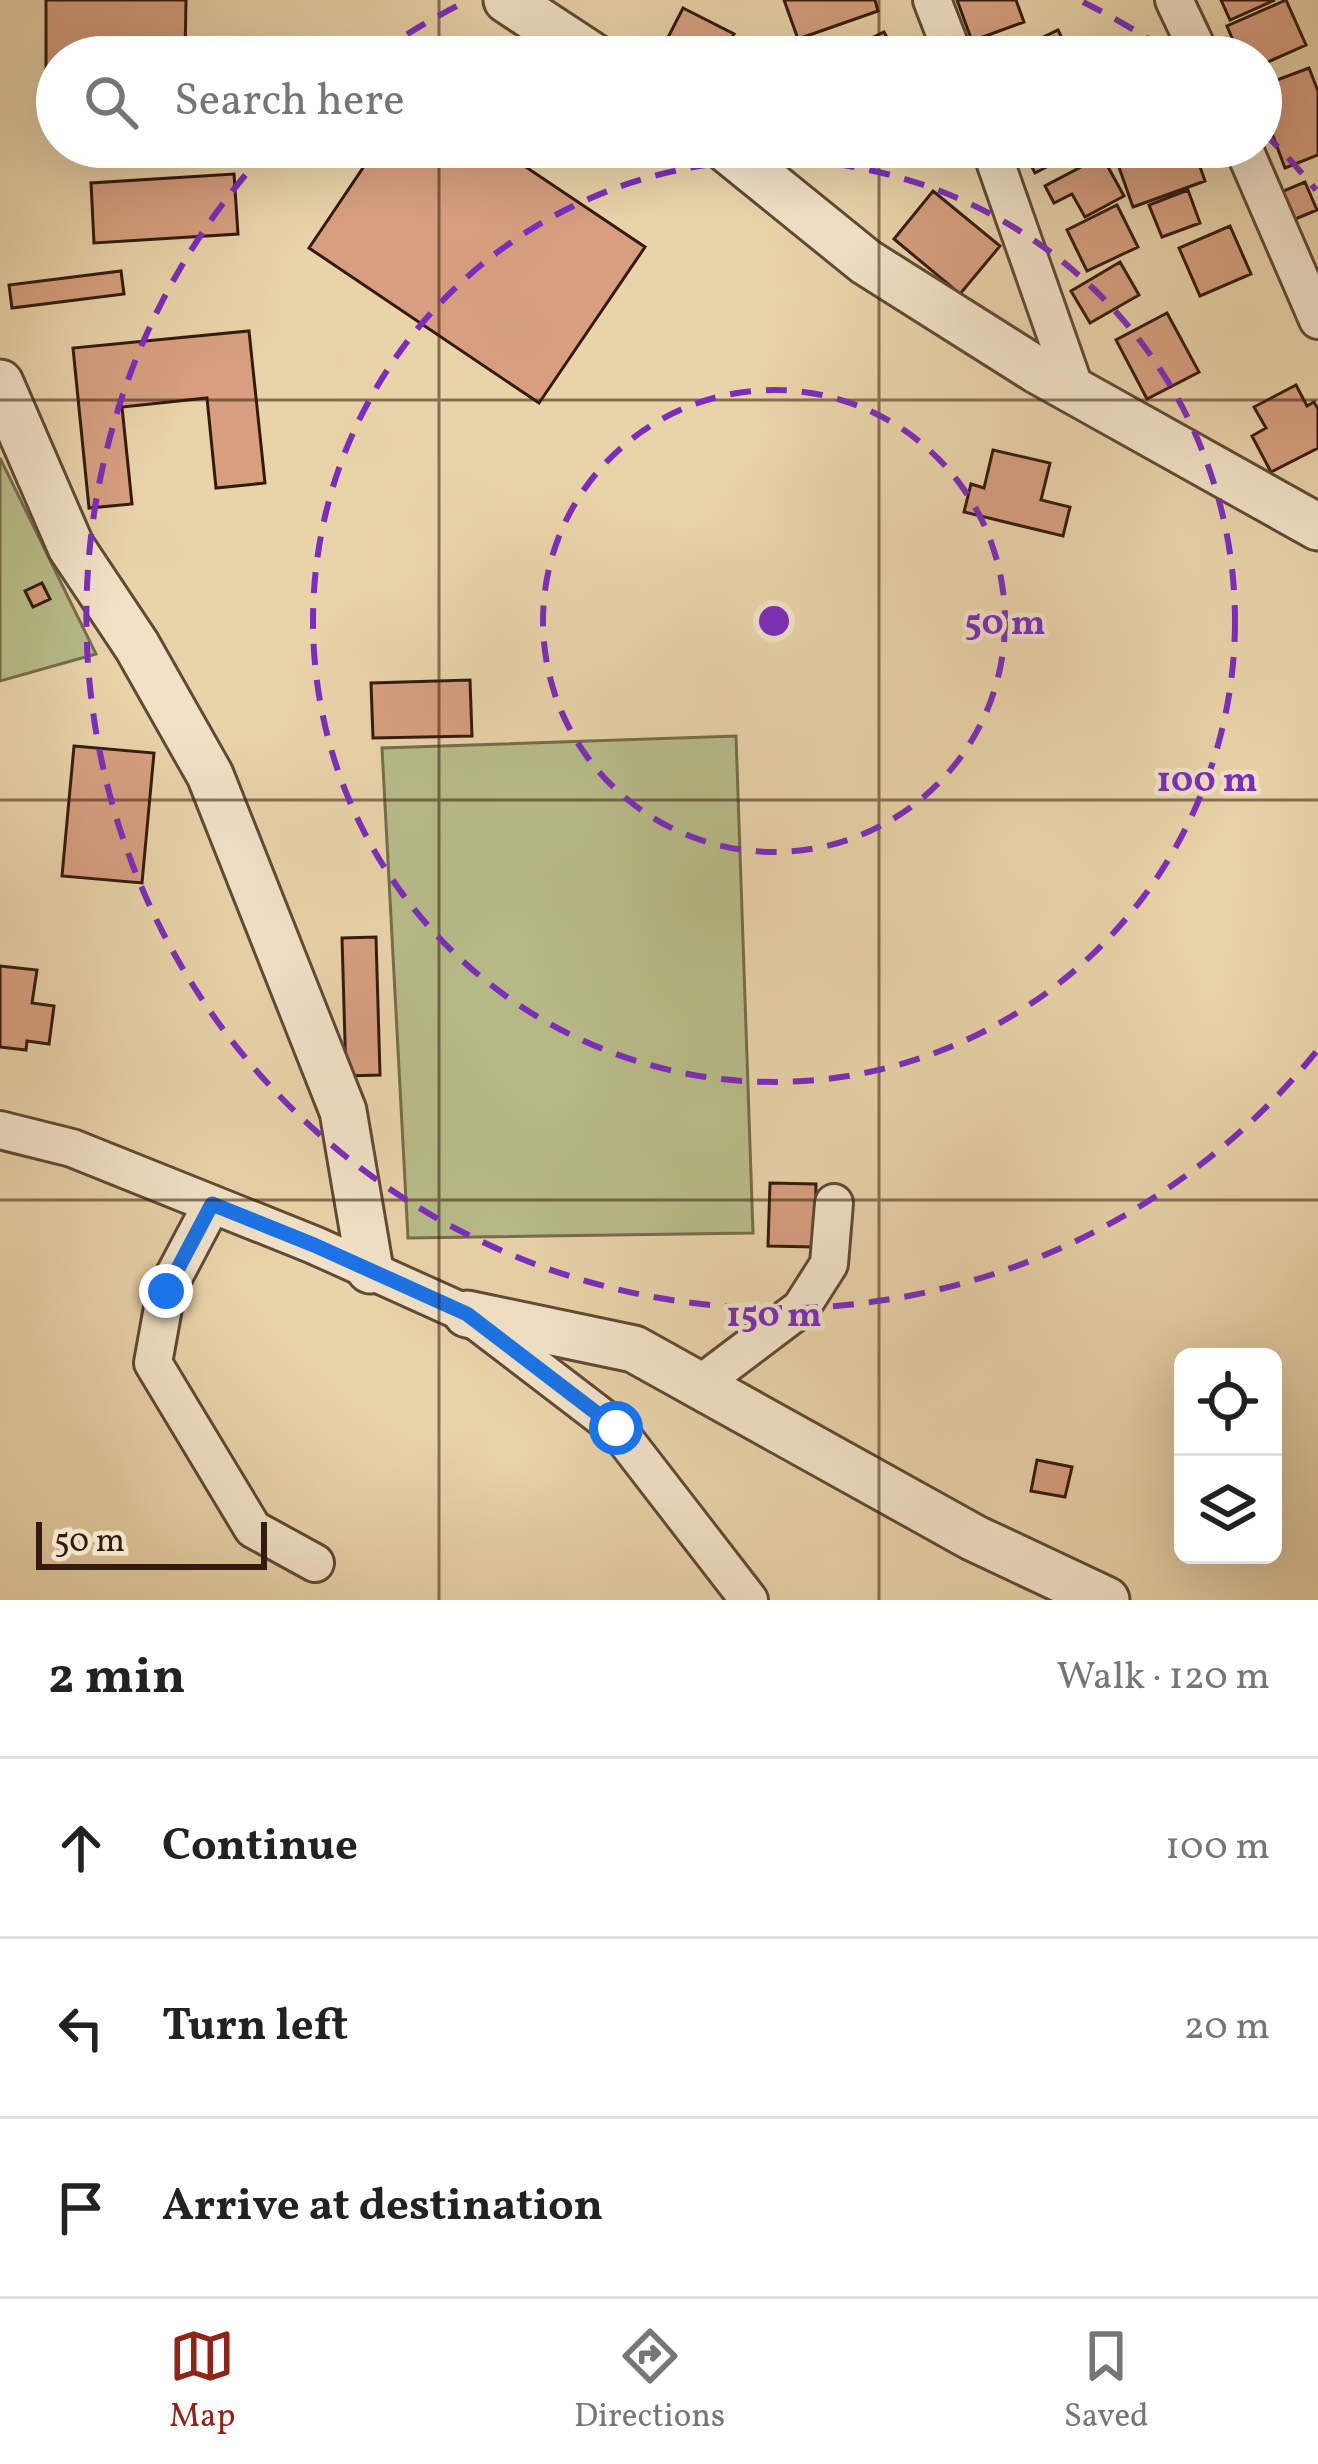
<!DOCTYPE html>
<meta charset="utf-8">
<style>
:root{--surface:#fff;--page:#f2f2f2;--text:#222;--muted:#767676;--line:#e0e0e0;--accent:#8f2418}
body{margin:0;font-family:Vollkorn,serif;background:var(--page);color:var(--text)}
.controls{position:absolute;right:36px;bottom:36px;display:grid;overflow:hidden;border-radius:18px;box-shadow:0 12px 48px #0002}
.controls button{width:108px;height:108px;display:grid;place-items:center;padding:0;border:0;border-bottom:3px solid var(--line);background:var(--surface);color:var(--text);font:60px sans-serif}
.scale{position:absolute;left:36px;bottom:30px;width:231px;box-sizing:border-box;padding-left:12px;border:6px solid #341b10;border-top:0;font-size:33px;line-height:42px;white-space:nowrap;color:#341b10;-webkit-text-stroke:9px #f1e2c7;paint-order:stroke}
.stop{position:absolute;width:36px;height:36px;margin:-27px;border:9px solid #1a73e8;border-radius:50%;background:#fff}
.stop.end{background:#1a73e8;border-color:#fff;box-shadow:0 3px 12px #0008}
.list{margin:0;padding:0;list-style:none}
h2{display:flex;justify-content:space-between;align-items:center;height:156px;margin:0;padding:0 48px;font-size:51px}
h2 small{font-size:39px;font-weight:400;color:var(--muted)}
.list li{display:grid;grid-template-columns:78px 1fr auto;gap:36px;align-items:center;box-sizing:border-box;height:180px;padding:0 48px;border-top:3px solid var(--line)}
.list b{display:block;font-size:45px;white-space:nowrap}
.list em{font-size:39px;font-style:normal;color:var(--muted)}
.icon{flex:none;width:66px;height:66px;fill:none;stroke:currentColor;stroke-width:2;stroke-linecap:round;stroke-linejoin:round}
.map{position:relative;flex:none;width:1318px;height:1600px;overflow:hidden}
.search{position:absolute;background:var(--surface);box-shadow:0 12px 48px #0002;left:36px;right:36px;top:36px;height:132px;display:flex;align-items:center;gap:30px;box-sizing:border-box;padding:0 42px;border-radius:66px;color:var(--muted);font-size:45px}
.sheet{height:696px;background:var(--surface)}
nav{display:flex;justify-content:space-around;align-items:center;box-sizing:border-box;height:168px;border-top:3px solid var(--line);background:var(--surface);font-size:33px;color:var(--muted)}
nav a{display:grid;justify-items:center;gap:6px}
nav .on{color:var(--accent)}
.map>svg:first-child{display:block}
.green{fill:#b7bc87;stroke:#766c4c;stroke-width:3}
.building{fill:#d79f7f;stroke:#341b10;stroke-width:3}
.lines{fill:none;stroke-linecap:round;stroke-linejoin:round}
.minor-casing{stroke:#614936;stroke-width:42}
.tertiary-casing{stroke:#614936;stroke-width:51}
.minor{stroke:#f1e2c7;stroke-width:36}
.tertiary{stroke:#f1e2c7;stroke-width:45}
.route{stroke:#1a73e8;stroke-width:15}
.grid{fill:none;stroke:#341b10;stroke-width:3;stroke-opacity:0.55}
.ring{fill:none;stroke:#7b2cbf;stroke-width:6;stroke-dasharray:21 15}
.centre{fill:#7b2cbf;stroke:#f1e2c7;stroke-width:6}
.ring-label{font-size:36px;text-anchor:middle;font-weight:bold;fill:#7b2cbf;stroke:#f1e2c7;stroke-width:9;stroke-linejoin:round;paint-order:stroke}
</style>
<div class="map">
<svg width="1318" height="1600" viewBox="0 0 1318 1600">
<rect width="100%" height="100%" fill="#e9d3a9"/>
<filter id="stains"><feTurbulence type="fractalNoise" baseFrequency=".00167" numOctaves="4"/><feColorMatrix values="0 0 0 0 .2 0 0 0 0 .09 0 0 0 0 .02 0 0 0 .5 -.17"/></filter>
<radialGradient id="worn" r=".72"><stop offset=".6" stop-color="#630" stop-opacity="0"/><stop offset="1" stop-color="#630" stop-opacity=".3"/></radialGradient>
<path class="green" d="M 0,458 L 96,654 L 0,681 Z
M 736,736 L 753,1233 L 408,1238 L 382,748 Z"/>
<path class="building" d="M 46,0 L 186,0 L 185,57 L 57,57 L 57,95 L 46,95 Z
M 784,0 L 875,0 L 878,11 L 798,39 Z
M 957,0 L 1016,0 L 1024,22 L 972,41 Z
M 1221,0 L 1275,0 L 1230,20 Z
M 1286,0 L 1306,45 L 1261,65 L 1261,57 L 1240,57 L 1227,26 Z
M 683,8 L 734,34 L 722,57 L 658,57 Z
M 1058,30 L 1071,57 L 1002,57 Z
M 884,32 L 897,57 L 832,57 Z
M 1309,68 L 1318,91 L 1318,155 L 1285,168 L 1261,104 L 1261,86 Z
M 377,147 L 496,147 L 645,247 L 539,403 L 309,248 Z
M 780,147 L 814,147 L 803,163 Z
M 1037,147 L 1060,147 L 1065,157 L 1035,173 L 1025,154 Z
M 1141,147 L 1193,147 L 1205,181 L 1133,207 L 1115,156 Z
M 1102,156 L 1124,196 L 1085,217 L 1072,194 L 1054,203 L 1045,186 Z
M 234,174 L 238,234 L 94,243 L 91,183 Z
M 1305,182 L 1317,210 L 1293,220 L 1281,192 Z
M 1188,190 L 1200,223 L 1162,237 L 1149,205 Z
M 933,191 L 1000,246 L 960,294 L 894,239 Z
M 1117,205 L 1138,247 L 1087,271 L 1067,230 Z
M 1230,226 L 1251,274 L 1200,296 L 1179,248 Z
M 1120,262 L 1139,295 L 1090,323 L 1071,291 Z
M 121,271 L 124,294 L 12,308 L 9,285 Z
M 1167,313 L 1199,372 L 1147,399 L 1116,340 Z
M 249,331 L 265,483 L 216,488 L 207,398 L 122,407 L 132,504 L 89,508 L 73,348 Z
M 1296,385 L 1307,406 L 1314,402 L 1318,409 L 1318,448 L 1271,472 L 1252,436 L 1266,428 L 1254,407 Z
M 993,450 L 1050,463 L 1041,500 L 1070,507 L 1063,536 L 964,512 L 971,484 L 984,488 Z
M 42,583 L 50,599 L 33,607 L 25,591 Z
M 470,680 L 472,736 L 373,738 L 371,683 Z
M 74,746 L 154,753 L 142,883 L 62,876 Z
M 376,937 L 380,1075 L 346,1076 L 342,938 Z
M 0,966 L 37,970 L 32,1003 L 54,1006 L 49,1044 L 27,1041 L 26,1050 L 0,1047 Z
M 770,1183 L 816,1184 L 815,1247 L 768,1246 Z
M 1037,1460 L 1072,1467 L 1065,1497 L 1031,1491 Z"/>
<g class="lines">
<g class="minor-casing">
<path id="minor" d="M 932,0 L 954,57
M 1174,0 L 1201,57
M 990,147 L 1076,392
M 1243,147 L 1318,320
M 0,1130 L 72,1148 L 314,1245 L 467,1314 L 616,1428 L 749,1600
M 212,1204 L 166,1291 L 153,1363 L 253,1529 L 315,1563
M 699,1385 L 801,1308 L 829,1264 L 834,1203"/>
</g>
<g class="tertiary-casing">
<path id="tertiary" d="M 507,0 L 594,57
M 724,147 L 866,262 L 1037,370 L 1318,527
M 0,383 L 71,547 L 137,646 L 210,775 L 343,1111 L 370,1270
M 467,1314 L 634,1349 L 974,1538 L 1106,1600"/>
</g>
<use href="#minor" class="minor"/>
<use href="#tertiary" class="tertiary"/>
</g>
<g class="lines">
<path class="route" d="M 166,1291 L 212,1204 L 314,1245 L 467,1314 L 616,1428"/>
</g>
<path class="grid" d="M 439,0 L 439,57M 879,0 L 879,57M 439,147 L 439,1600M 879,147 L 879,1600M 0,400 L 1318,400M 0,800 L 1318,800M 0,1200 L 1318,1200"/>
<g class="ring">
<circle cx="774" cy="621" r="231"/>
<circle cx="774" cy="621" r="461"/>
<path d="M1316 1052A692 692 0 1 1 268 149M377 54A692 692 0 0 1 465 2M1083 2A692 692 0 0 1 1171 54M1263 132A692 692 0 0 1 1316 190"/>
</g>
<circle cx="774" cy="621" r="18" class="centre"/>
<g class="ring-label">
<text x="1005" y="634">50 m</text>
<text x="1207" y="791">100 m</text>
<text x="774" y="1326">150 m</text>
</g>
<rect width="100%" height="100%" filter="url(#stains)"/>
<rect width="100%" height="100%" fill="url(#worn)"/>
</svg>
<div class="controls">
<button><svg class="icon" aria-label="locate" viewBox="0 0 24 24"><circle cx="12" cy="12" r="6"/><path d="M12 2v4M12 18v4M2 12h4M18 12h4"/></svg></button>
<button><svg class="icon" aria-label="layers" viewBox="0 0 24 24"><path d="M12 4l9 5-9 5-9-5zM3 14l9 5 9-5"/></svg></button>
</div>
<div class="scale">50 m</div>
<div class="stop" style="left:616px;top:1428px"></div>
<div class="stop end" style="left:166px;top:1291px"></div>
<div class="search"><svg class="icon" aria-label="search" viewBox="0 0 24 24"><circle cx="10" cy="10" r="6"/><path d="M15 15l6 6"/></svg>Search here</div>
</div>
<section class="sheet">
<h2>2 min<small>Walk · 120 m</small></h2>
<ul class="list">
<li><svg class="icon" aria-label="ahead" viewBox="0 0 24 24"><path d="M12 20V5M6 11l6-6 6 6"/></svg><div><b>Continue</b></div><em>100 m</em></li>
<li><svg class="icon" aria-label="left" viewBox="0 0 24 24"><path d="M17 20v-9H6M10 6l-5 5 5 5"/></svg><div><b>Turn left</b></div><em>20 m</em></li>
<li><svg class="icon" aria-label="arrive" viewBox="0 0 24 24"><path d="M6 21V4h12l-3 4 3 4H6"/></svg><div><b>Arrive at destination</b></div></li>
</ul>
</section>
<nav>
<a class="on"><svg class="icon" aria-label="map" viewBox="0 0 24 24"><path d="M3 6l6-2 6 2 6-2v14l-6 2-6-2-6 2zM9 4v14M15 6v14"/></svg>Map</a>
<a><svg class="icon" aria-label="directions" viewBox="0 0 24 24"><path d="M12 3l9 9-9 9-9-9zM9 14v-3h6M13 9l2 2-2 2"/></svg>Directions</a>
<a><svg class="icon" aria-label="saved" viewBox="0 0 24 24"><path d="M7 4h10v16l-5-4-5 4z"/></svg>Saved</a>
</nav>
